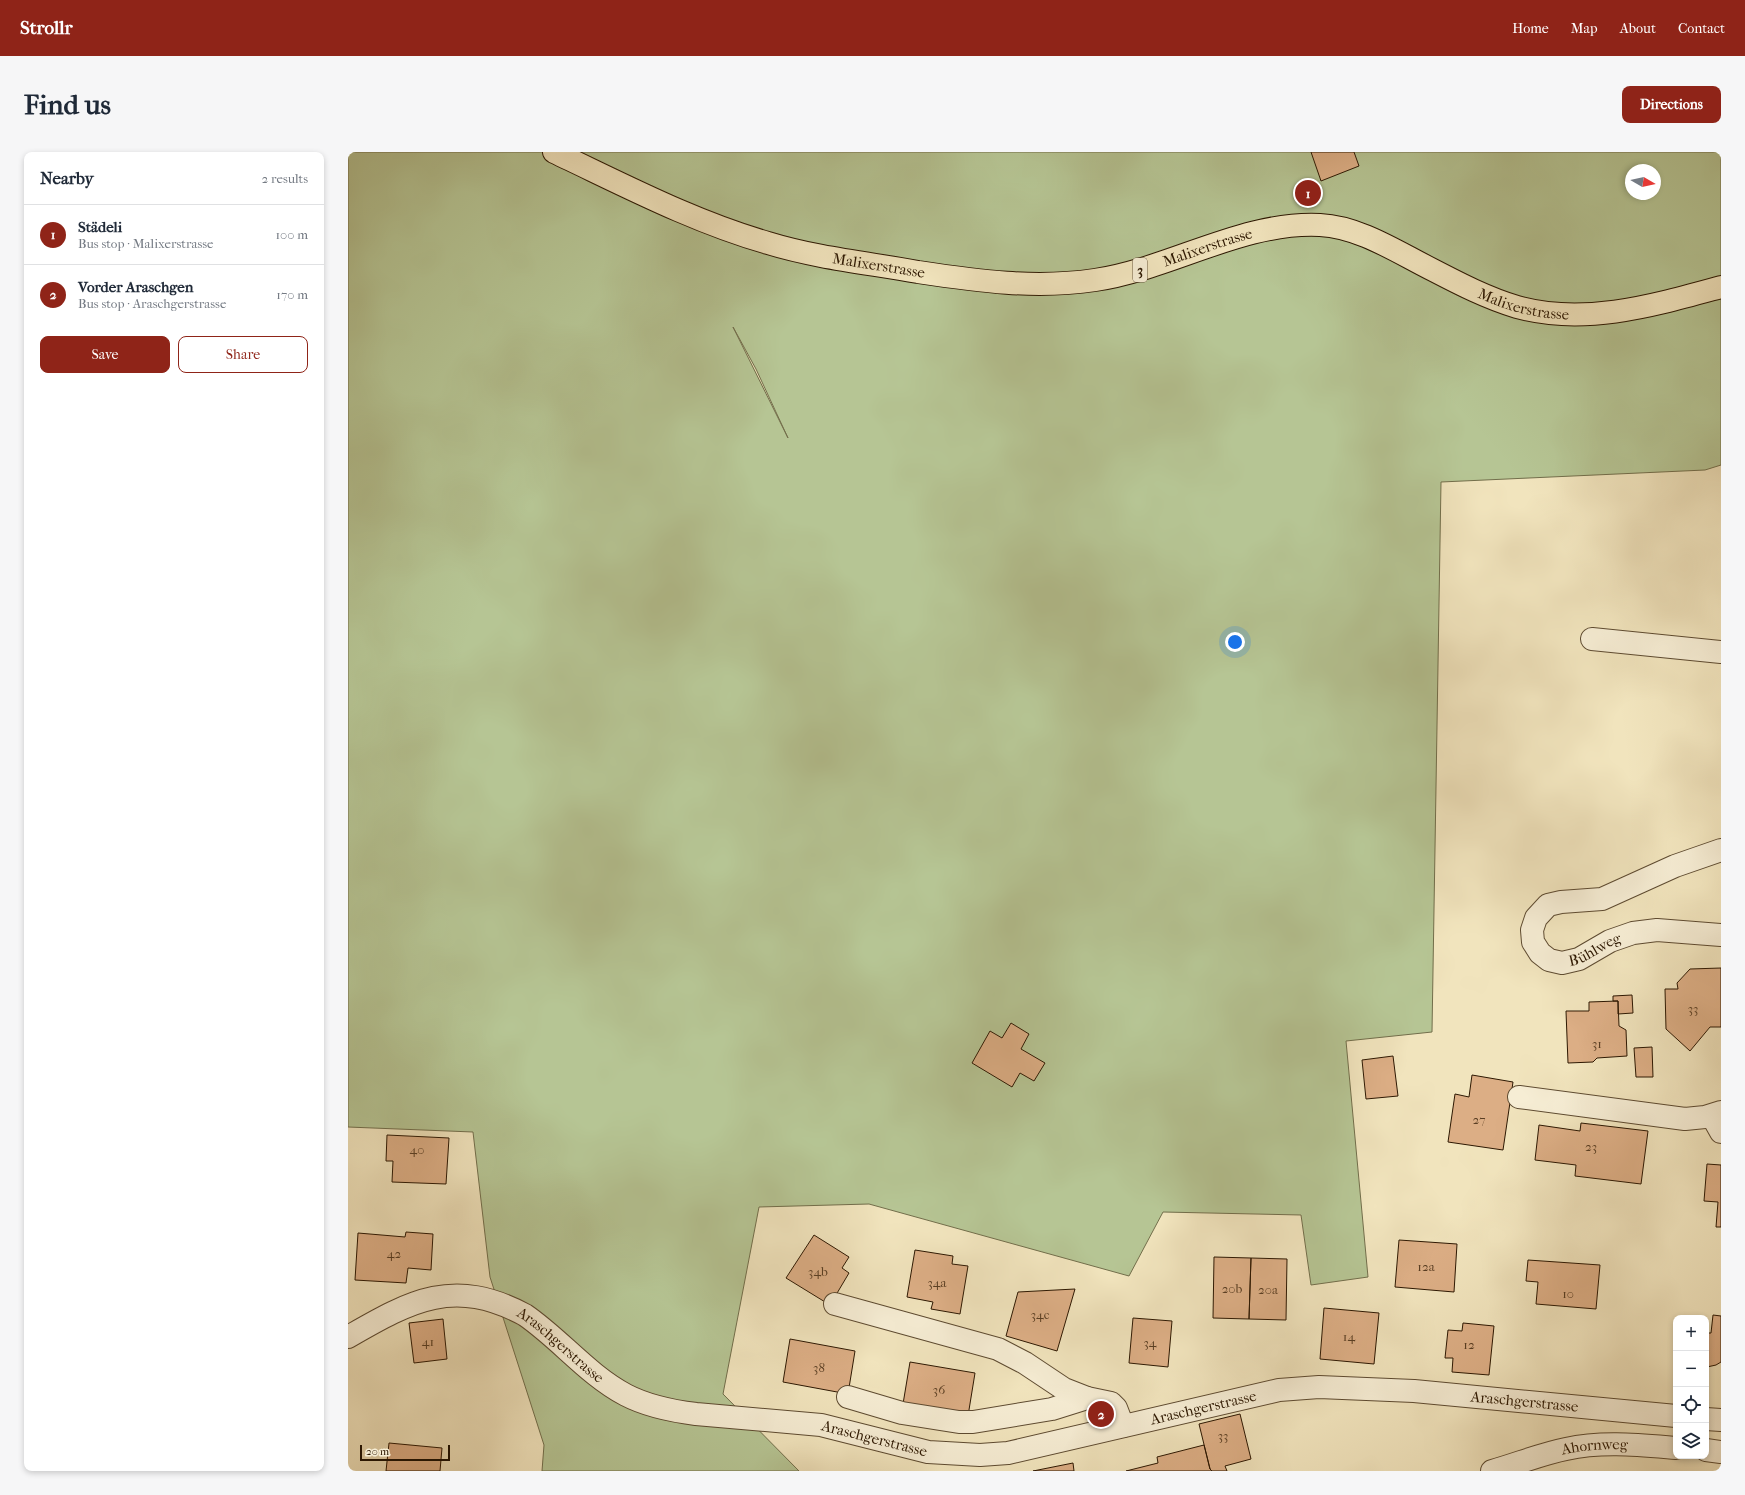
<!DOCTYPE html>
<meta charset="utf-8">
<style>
:root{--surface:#fff;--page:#f6f6f7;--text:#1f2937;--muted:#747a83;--line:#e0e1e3;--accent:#8f2418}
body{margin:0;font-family:"IM FELL French Canon",serif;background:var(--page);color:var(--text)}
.controls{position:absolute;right:12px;bottom:12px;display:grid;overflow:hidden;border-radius:8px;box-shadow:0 2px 6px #0003}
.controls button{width:36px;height:36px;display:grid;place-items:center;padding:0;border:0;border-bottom:1px solid var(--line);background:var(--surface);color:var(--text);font:20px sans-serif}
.compass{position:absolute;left:1277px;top:12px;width:36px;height:36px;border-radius:50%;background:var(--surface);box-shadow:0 2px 6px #0003;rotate:99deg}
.scale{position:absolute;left:12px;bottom:10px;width:90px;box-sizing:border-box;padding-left:4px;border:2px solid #2d1802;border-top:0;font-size:11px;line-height:14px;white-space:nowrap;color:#2d1802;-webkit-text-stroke:3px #f6edd4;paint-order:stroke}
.you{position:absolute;left:887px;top:490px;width:14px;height:14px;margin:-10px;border:3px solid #fff;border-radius:50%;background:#1a73e8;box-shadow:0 0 0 6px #1a73e833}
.badge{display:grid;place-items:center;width:26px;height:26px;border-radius:50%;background:var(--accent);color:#fff;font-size:13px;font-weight:700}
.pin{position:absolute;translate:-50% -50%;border:2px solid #fff;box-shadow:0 1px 4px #0006}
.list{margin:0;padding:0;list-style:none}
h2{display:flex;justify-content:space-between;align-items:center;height:52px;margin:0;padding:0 16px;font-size:17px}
h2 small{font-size:13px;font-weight:400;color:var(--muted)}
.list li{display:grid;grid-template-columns:26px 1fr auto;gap:12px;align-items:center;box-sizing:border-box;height:60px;padding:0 16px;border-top:1px solid var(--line)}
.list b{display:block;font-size:15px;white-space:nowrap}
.list p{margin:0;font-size:13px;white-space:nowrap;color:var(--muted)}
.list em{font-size:13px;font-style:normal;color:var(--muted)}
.actions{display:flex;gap:8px;padding:12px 16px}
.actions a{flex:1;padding:9px 0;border:1px solid var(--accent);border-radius:8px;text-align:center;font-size:14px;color:var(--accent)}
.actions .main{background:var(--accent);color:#fff}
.icon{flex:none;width:22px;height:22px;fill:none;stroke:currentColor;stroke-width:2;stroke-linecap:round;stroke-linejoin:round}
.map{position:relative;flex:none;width:1373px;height:1319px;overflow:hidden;border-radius:8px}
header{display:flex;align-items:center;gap:24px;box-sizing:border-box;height:56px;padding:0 20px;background:var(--accent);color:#fff}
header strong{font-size:19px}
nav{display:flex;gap:22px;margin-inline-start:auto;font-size:14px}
.intro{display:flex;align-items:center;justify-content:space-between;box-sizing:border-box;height:96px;padding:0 24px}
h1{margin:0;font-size:28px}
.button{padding:10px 18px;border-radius:8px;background:var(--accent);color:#fff;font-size:14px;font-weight:700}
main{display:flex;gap:24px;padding:0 24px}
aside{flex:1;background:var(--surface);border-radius:8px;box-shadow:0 2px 6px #0003}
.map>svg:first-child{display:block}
.green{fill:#b6c594;stroke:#726e4b;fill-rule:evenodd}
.building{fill:#dcae85;stroke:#2d1802}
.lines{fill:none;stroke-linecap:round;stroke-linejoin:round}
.minor-casing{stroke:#5e4b31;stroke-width:24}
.major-casing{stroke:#2d1802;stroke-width:24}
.minor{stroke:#f6edd4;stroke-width:22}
.major{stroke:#f1e4bd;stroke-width:22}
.labels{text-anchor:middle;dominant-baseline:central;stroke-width:3;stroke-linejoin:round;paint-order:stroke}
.number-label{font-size:13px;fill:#593e23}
.shield{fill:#f6edd4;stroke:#695841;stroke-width:1}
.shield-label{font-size:14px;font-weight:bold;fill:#2d1802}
.street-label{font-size:15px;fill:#2d1802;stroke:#f6edd4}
</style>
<header>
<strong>Strollr</strong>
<nav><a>Home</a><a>Map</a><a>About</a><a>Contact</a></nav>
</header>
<div class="intro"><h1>Find us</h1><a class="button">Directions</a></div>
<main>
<aside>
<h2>Nearby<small>2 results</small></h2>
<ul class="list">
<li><span class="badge">1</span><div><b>Städeli</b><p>Bus stop · Malixerstrasse</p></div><em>100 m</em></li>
<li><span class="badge">2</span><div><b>Vorder Araschgen</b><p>Bus stop · Araschgerstrasse</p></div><em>170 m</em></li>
</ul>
<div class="actions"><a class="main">Save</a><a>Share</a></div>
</aside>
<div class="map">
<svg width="1373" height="1319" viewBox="0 0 1373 1319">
<rect width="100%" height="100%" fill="#f1e4bd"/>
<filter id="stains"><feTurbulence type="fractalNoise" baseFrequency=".005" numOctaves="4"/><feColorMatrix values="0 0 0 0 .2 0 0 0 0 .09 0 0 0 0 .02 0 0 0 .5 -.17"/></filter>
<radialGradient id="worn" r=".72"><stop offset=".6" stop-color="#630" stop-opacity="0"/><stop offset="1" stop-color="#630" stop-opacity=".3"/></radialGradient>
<path class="green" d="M 0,0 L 1373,0 L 1373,313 L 1357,318 L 1093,330 L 1084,880 L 998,889 L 1020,1125 L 963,1133 L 953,1063 L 815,1060 L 781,1124 L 521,1052 L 411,1055 L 375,1242 L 451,1319 L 194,1319 L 196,1293 L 142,1125 L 125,980 L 0,975 ZM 1283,18 L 1307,18 L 1307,42 L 1283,42 ZM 385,175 L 408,217 L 440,286 Z"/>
<path class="building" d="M 963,0 L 1006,0 L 1011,14 L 973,29 Z
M 1373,816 L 1373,875 L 1362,875 L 1342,899 L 1318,877 L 1317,837 L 1330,837 L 1329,831 L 1342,817 Z
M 1284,843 L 1285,861 L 1270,862 L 1270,849 L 1265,849 L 1265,844 Z
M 1270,849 L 1271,874 L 1278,878 L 1279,904 L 1249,906 L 1245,910 L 1220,911 L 1218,859 L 1241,859 L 1241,850 Z
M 663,871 L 681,882 L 673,897 L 697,911 L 686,929 L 672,921 L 664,935 L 624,911 L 642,879 L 654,886 Z
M 1304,895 L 1305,925 L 1288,925 L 1286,896 Z
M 1045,904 L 1050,944 L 1018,947 L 1014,908 Z
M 1124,923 L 1165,930 L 1155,998 L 1100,990 L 1107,942 L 1121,945 Z
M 1233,971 L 1300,979 L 1293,1032 L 1227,1024 L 1228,1013 L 1187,1008 L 1191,973 L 1232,979 Z
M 39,983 L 101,986 L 98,1032 L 44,1030 L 45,1009 L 38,1009 Z
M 1359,1012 L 1373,1013 L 1373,1075 L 1368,1075 L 1370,1050 L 1356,1049 Z
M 58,1080 L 85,1082 L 83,1118 L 60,1116 L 58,1131 L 7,1128 L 10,1081 L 57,1085 Z
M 466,1083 L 501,1105 L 494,1116 L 501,1121 L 482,1153 L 438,1126 Z
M 1051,1088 L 1109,1092 L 1106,1140 L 1047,1135 Z
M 567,1098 L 605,1104 L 604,1112 L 620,1114 L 612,1162 L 583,1157 L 585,1150 L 559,1145 Z
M 866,1105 L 903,1106 L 901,1167 L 865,1166 Z
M 903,1106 L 939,1107 L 938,1168 L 901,1167 Z
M 1180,1108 L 1252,1113 L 1248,1157 L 1188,1152 L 1190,1130 L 1178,1129 Z
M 727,1137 L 709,1199 L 658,1184 L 670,1140 Z
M 976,1156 L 1031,1161 L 1026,1212 L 972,1207 Z
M 1365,1163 L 1373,1164 L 1373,1210 L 1368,1213 L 1359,1215 L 1358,1181 L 1363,1181 Z
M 785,1166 L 824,1169 L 820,1215 L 781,1211 Z
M 95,1167 L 99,1207 L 66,1211 L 61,1171 Z
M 1115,1171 L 1146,1174 L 1141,1223 L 1104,1220 L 1105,1206 L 1097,1206 L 1100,1178 L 1114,1179 Z
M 442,1187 L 507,1199 L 500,1242 L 435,1230 Z
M 562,1210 L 627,1221 L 620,1264 L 555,1252 Z
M 892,1262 L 903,1307 L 877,1314 L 879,1319 L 864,1319 L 862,1317 L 851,1272 Z
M 41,1291 L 94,1296 L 92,1319 L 38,1319 Z
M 856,1293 L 862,1317 L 864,1319 L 778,1319 L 810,1311 L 809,1305 Z
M 725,1311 L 726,1319 L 685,1319 Z"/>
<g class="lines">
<g class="minor-casing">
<g id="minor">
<path d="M 1244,487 L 1373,500"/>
<path id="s1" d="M 1373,698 L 1327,714 L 1254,747 L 1213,750 L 1200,753 L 1188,766 L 1184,778 L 1185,790 L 1192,801 L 1201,808 L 1214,811 L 1231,807 L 1262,789 L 1285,781 L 1309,778 L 1373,783"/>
<path d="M 1171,945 L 1337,967 L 1357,965 L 1373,960"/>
<path d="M 1364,964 L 1373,980"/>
<path d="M 487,1152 L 650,1197 L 677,1211 L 716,1237 L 739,1246 L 763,1251 L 768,1256 L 775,1274"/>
<path id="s2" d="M 0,1185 C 64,1148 106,1125 177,1163 C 212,1187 240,1223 278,1243 C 299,1254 324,1259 348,1262 L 473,1273 L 580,1300 L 632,1303 L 660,1301 L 931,1238 L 971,1235 L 1066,1239 L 1328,1264"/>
<path d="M 500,1245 L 554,1261 L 611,1270 L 625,1270 L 704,1257 L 739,1246"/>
<path d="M 1358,1267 L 1373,1268"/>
<path d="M 1358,1298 L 1373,1300"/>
<path id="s3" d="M 1144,1319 C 1169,1312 1193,1302 1218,1297 C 1254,1289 1291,1293 1328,1296"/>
</g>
</g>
<g class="major-casing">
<g id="major">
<path id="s4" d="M 206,0 C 276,33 346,70 420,91 C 469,106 520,111 570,120 C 630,129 687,137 747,128 C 822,117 895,69 972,73 C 1012,75 1049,100 1085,118 C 1112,132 1139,146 1169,155 C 1237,174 1307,153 1373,135"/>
</g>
</g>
<use href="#minor" class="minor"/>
<use href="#major" class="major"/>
</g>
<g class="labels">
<g class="number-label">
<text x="1345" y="856">33</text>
<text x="1249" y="891">31</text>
<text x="1131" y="967">27</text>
<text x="1243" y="994">23</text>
<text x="69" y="997">40</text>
<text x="46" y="1101">42</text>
<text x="1078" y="1114">12a</text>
<text x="470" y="1119">34b</text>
<text x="589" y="1130">34a</text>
<text x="884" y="1136">20b</text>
<text x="920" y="1137">20a</text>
<text x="1220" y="1141">10</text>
<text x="692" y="1162">34c</text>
<text x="1001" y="1184">14</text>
<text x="80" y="1189">41</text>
<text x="802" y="1190">34</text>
<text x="1121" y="1192">12</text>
<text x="471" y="1215">38</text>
<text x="591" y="1237">36</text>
<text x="875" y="1283">33</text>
</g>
<rect class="shield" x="785" y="106" width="14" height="24" rx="3"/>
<g class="shield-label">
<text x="792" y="118">3</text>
</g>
<g class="street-label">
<text stroke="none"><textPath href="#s4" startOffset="681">Malixerstrasse</textPath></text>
<text stroke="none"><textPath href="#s4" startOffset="346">Malixerstrasse</textPath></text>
<text stroke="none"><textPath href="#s4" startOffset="1017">Malixerstrasse</textPath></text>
<text stroke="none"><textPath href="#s1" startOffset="299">Bühlweg</textPath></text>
<text stroke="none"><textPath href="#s2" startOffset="236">Araschgerstrasse</textPath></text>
<text stroke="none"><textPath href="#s2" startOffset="1232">Araschgerstrasse</textPath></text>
<text stroke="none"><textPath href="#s2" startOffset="908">Araschgerstrasse</textPath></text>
<text stroke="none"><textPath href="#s2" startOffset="572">Araschgerstrasse</textPath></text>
<text stroke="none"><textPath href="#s3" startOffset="106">Ahornweg</textPath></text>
</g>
</g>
<rect width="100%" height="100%" filter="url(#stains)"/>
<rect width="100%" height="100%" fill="url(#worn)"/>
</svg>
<div class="controls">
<button>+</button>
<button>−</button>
<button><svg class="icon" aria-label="locate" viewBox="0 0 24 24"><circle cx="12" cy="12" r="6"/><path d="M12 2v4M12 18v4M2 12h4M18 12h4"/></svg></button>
<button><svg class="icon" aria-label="layers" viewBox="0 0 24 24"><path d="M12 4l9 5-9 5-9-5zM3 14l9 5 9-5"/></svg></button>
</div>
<svg class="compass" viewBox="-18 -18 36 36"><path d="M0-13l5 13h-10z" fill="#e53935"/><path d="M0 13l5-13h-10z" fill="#747a83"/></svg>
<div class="scale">20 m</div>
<div class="you"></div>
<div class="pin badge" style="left:960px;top:41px">1</div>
<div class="pin badge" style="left:753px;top:1262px">2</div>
</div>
</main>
